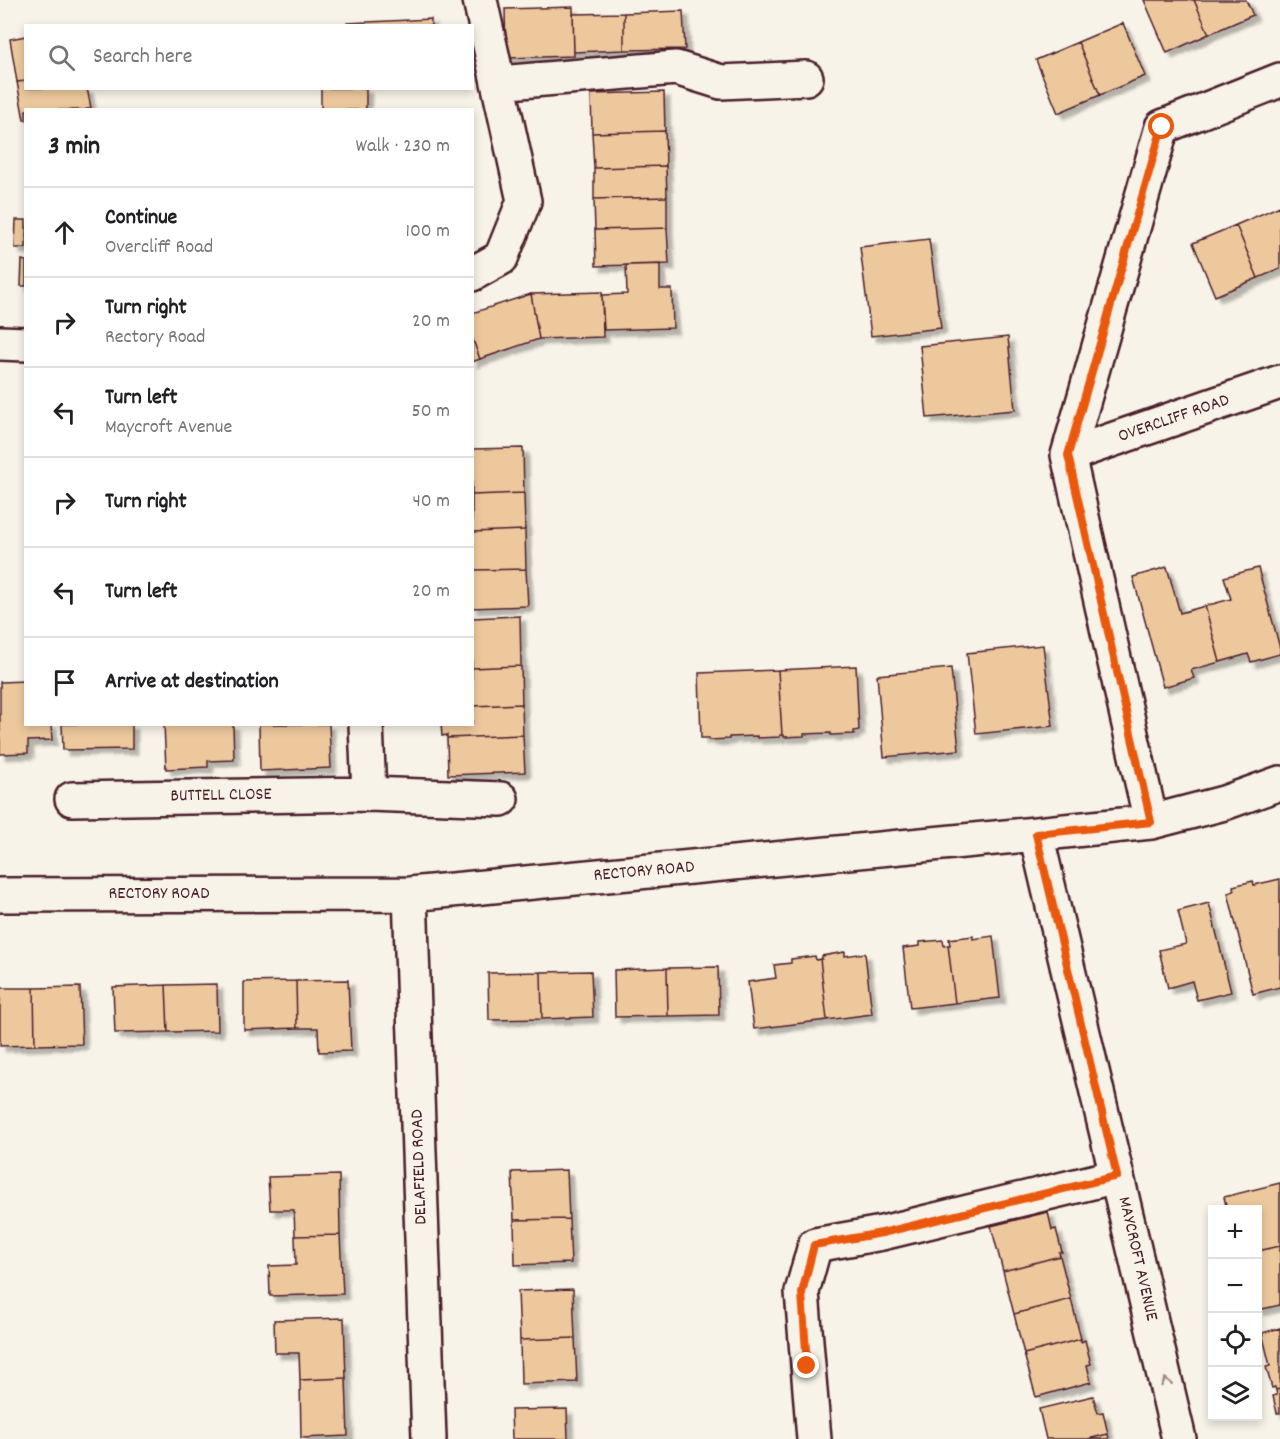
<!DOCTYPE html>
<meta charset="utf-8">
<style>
:root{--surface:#fff;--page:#f6f6f6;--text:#202124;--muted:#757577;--line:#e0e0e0}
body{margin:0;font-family:Dekko,sans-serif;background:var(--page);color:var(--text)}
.controls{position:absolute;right:18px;bottom:18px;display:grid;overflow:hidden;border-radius:0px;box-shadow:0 3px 9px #0003}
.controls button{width:54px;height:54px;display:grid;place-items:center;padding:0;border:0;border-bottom:2px solid var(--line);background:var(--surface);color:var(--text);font:30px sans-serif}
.stop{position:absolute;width:18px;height:18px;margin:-14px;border:4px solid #ea580c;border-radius:50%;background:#fff}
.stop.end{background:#ea580c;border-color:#fff;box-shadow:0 2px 6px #0008}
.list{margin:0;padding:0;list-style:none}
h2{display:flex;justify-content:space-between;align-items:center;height:78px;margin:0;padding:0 24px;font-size:26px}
h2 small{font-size:20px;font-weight:400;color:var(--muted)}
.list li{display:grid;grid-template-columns:39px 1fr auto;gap:18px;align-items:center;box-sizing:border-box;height:90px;padding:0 24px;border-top:2px solid var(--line)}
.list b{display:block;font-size:22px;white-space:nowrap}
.list p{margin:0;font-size:20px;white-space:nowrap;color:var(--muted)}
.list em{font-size:20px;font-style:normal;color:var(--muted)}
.icon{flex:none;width:33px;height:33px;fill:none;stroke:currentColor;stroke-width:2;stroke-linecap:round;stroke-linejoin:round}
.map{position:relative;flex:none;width:1280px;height:1439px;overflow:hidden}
.search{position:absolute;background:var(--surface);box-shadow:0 3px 9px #0003;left:24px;top:24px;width:450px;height:66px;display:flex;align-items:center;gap:15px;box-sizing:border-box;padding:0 21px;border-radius:0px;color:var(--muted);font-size:22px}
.panel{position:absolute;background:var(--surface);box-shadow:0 3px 9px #0003;left:24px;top:108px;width:450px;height:618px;border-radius:0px}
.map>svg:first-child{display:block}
.building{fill:#edc89d;stroke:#4a1f2b;stroke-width:1.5;filter:url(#shadow)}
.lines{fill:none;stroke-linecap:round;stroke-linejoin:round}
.minor-casing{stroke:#4a1f2b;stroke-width:38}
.minor{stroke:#f7f3e8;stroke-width:33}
.oneway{stroke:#a0898a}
.route{stroke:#ea580c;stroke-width:8}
.labels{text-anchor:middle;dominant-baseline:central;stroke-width:4.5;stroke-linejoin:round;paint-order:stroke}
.street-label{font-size:18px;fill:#4a1f2b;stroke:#f7f3e8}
</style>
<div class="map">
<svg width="1280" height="1439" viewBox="0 0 1280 1439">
<defs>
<filter id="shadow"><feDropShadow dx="5.5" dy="5.5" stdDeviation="1.5" flood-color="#0004"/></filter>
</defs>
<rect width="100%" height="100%" fill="#f7f3e8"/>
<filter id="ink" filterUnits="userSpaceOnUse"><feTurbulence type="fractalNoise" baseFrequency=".0167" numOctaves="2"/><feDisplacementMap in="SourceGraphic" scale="12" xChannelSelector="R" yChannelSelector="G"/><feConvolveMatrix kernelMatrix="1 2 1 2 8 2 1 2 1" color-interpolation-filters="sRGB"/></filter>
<g filter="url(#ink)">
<path class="building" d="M 1144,0 L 1194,0 L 1209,34 L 1167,53 Z
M 1194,0 L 1246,0 L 1253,15 L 1209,34 Z
M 573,7 L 574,56 L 506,58 L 505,9 Z
M 683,11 L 685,49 L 624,50 L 624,13 Z
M 624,13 L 624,50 L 574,52 L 573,14 Z
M 431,19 L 431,26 L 347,26 L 347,23 Z
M 1123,23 L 1145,76 L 1100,95 L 1078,42 Z
M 26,36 L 26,81 L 17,82 L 10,39 Z
M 1078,42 L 1100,95 L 1058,113 L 1036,60 Z
M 26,81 L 26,88 L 87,88 L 91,108 L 84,110 L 26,110 L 26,120 L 24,120 L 17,82 Z
M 321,88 L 366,88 L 366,110 L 321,110 Z
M 664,92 L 665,131 L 592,133 L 591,94 Z
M 665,131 L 666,166 L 594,168 L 592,133 Z
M 666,166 L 667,197 L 594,199 L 594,168 Z
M 667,197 L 667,228 L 595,230 L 594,199 Z
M 1280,206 L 1280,269 L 1258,278 L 1236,225 Z
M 16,220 L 26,220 L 26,248 L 15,248 Z
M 1236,225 L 1258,278 L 1215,296 L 1193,243 Z
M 667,228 L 669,264 L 596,266 L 595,230 Z
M 929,239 L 941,328 L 871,336 L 860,247 Z
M 22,260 L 26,261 L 26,286 L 21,286 Z
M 660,264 L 660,289 L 672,289 L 673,328 L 604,330 L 602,295 L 627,294 L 626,265 Z
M 602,292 L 603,337 L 539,339 L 531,294 Z
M 531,294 L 539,339 L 480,359 L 472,337 L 472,313 Z
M 472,337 L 480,359 L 472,362 Z
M 1008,337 L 1015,410 L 927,418 L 920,346 Z
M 523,448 L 524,493 L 472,495 L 472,449 Z
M 524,493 L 525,530 L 472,532 L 472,495 Z
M 525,530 L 526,569 L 472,570 L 472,532 Z
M 1167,567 L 1180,613 L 1205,606 L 1220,662 L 1191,670 L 1194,678 L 1163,687 L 1133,577 Z
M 1258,568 L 1280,648 L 1280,654 L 1251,662 L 1248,654 L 1220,662 L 1205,606 L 1231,599 L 1224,577 Z
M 526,569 L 528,606 L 472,608 L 472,570 Z
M 520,616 L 521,666 L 472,668 L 472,618 Z
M 1043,645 L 1053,726 L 976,734 L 967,653 Z
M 521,666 L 522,704 L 472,706 L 472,668 Z
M 856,666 L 859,730 L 854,731 L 854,734 L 831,735 L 831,733 L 804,734 L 804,736 L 784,737 L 784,735 L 782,735 L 778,670 Z
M 951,668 L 959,750 L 884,757 L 877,675 Z
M 778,670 L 782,735 L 780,735 L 780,737 L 757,738 L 757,736 L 729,737 L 729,739 L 710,740 L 709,738 L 701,738 L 699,673 Z
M 26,681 L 26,724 L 51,724 L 52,740 L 28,741 L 28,753 L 0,754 L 0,682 Z
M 522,704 L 523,735 L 447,738 L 447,735 L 442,736 L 441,724 L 472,724 L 472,706 Z
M 62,724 L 132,724 L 132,749 L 63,750 Z
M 164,724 L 233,724 L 234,760 L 208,761 L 208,767 L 166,769 Z
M 259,724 L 329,724 L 331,768 L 260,771 Z
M 523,735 L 525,772 L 448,775 L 447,738 Z
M 1280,879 L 1280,987 L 1253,994 L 1228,893 L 1234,891 L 1233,886 L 1253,881 L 1254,885 Z
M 1209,903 L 1231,992 L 1197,1000 L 1192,981 L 1168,988 L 1159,950 L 1186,944 L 1178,911 Z
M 973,936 L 973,939 L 993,936 L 1000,998 L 955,1003 L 948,945 L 950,945 L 949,939 Z
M 943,940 L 944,946 L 948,945 L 955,1003 L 910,1008 L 903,948 L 920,946 L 920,942 Z
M 845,952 L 845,956 L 865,953 L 872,1014 L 827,1020 L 820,959 L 822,959 L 822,956 Z
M 815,956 L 816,960 L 820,959 L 827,1020 L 754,1029 L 748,982 L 776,978 L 774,965 L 791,963 L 791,959 Z
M 718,967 L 719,1015 L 668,1016 L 667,968 Z
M 667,968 L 668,1016 L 615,1017 L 614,970 Z
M 591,971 L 593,1017 L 542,1019 L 541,972 Z
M 541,972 L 542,1019 L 489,1020 L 488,973 Z
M 348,980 L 351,1051 L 319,1052 L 318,1028 L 297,1028 L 296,981 Z
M 296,981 L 297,1028 L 244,1030 L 244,982 Z
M 217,984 L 218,1031 L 168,1032 L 166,985 Z
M 166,985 L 168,1032 L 115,1033 L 113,987 Z
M 80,987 L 82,1044 L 35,1045 L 34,988 Z
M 0,988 L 34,988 L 35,1045 L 0,1046 Z
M 567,1170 L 569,1219 L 514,1220 L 512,1172 Z
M 339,1175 L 340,1235 L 295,1236 L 294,1210 L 270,1210 L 268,1177 Z
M 1280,1183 L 1280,1246 L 1258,1251 L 1258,1210 L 1227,1210 L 1224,1197 Z
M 1048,1212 L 1052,1230 L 1056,1229 L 1062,1252 L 1059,1252 L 1060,1256 L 1003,1271 L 991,1226 Z
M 569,1219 L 571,1263 L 515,1265 L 514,1220 Z
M 340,1235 L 343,1294 L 270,1296 L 269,1266 L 296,1265 L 295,1236 Z
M 1280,1246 L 1280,1305 L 1258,1310 L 1258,1251 Z
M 1060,1256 L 1071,1299 L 1014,1314 L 1003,1271 Z
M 573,1289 L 575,1338 L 520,1340 L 518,1291 Z
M 1071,1299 L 1081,1339 L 1024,1354 L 1014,1314 Z
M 344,1318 L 346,1378 L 300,1380 L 299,1353 L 275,1353 L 274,1320 Z
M 1280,1328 L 1280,1389 L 1276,1390 L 1275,1387 L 1272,1388 L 1266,1367 L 1270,1366 L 1262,1333 Z
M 575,1338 L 577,1382 L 521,1384 L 520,1340 Z
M 1081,1339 L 1081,1342 L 1085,1340 L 1091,1364 L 1087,1365 L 1091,1382 L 1036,1397 L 1024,1354 Z
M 346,1378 L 348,1436 L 301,1438 L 300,1380 Z
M 1280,1389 L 1280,1413 L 1277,1413 L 1273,1396 L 1277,1395 L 1276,1390 Z
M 1093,1396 L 1098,1413 L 1103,1412 L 1108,1434 L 1088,1439 L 1046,1439 L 1039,1409 Z
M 567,1409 L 568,1439 L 512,1439 L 511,1410 Z
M 1108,1434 L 1109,1439 L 1088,1439 Z"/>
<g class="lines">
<g class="minor-casing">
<path id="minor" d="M 498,83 L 676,68 L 721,82 L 806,78
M 472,274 L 501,258 L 524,201 L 480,0
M 0,343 L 26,344
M 1068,455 L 1280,382
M 366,724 L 369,794
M 72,799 L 369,794 L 501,799
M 1151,822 L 1068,455 L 1162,127 L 1280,80
M 1036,834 L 1179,1439
M 410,894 L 429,1439
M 0,895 L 410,894 L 1036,834 L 1151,822 L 1224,803 L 1280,783
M 814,1439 L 802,1292 L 815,1245 L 882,1233 L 1117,1176"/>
</g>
<use href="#minor" class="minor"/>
</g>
<defs><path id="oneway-chevron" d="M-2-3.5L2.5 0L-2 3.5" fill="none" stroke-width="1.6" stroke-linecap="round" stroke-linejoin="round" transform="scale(1.5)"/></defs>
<use class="oneway" href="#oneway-chevron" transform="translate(1166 1382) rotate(-103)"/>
</g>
<g class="lines" filter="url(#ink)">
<path class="route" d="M 807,1366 L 802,1293 L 814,1245 L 882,1233 L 1117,1176 L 1036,834 L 1151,822 L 1068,455 L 1162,127"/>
</g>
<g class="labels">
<g class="street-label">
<text transform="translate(1174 419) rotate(-19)">OVERCLIFF ROAD</text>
<text transform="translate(221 796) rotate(-1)">BUTTELL CLOSE</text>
<text transform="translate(644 872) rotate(-5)">RECTORY ROAD</text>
<text x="159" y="894">RECTORY ROAD</text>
<text transform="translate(420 1167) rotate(-92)">DELAFIELD ROAD</text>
<text transform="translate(1137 1259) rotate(77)">MAYCROFT AVENUE</text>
</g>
</g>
</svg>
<div class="controls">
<button>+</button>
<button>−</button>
<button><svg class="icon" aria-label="locate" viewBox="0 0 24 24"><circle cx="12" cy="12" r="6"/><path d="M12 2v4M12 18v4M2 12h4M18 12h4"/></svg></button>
<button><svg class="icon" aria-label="layers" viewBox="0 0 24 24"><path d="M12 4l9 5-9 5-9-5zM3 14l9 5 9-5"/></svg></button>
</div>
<div class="stop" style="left:1162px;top:127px"></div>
<div class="stop end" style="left:807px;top:1366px"></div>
<div class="search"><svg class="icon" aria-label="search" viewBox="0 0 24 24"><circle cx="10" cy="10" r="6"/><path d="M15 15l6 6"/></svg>Search here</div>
<section class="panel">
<h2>3 min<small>Walk · 230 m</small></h2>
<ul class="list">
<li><svg class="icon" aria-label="ahead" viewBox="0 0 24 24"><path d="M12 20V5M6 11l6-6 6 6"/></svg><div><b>Continue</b><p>Overcliff Road</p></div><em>100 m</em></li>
<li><svg class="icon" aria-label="right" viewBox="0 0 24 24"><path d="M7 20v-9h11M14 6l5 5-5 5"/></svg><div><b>Turn right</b><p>Rectory Road</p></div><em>20 m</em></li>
<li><svg class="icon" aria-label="left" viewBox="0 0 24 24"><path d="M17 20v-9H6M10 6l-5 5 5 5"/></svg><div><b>Turn left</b><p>Maycroft Avenue</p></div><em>50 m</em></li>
<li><svg class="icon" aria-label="right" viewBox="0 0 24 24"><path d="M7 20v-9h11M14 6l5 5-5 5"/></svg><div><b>Turn right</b></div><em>40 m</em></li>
<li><svg class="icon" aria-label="left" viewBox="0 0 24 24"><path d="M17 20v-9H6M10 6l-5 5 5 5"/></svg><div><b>Turn left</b></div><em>20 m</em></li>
<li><svg class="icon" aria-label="arrive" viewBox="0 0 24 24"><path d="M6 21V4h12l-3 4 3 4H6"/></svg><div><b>Arrive at destination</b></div></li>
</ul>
</section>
</div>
